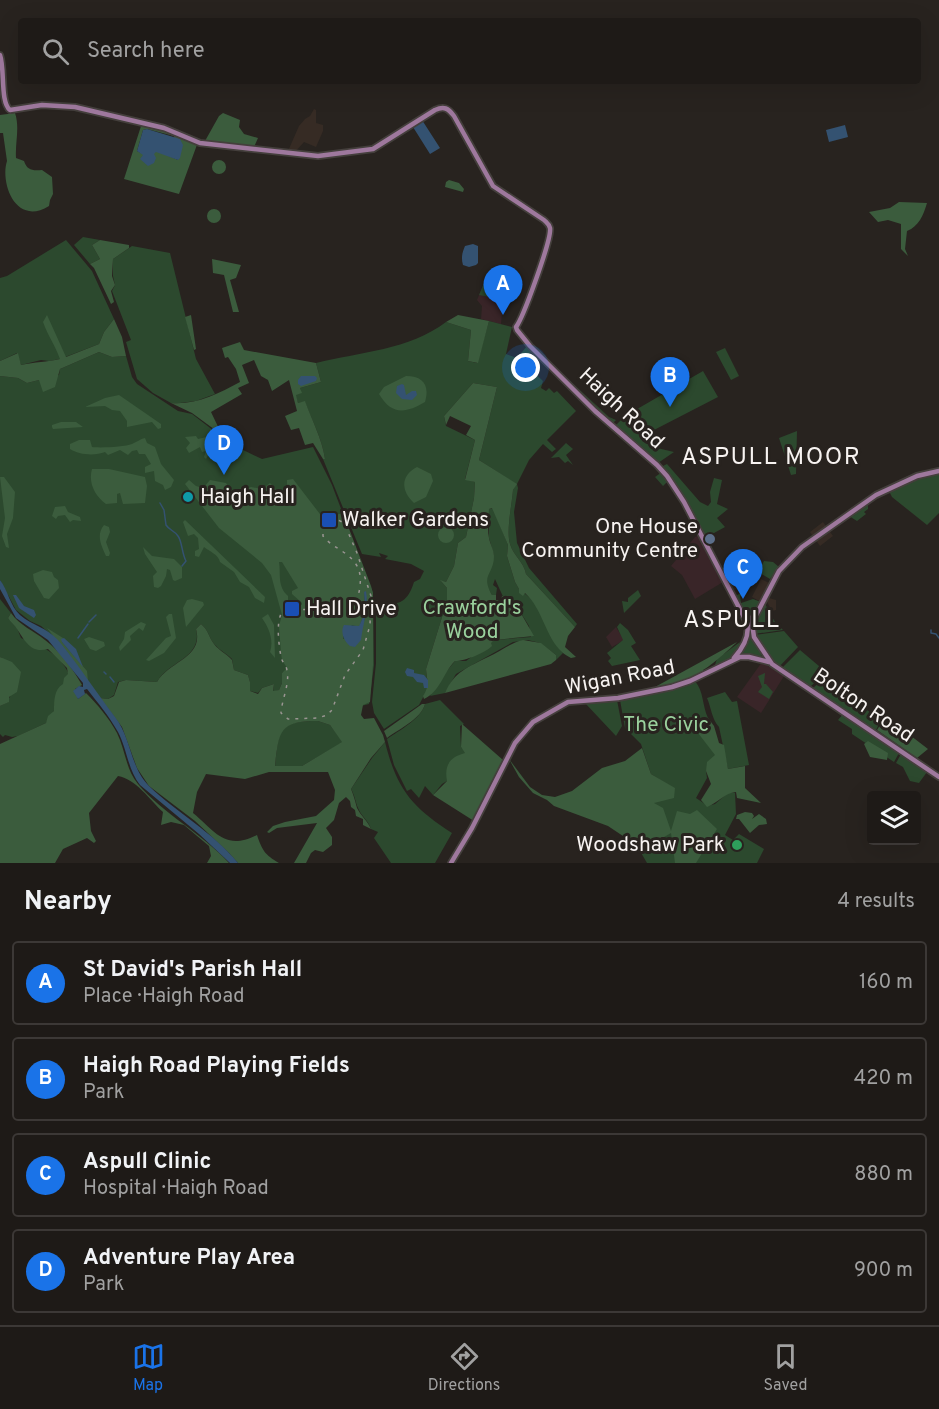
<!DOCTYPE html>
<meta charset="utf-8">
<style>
:root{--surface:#1e1a17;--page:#262320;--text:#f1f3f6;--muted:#a1a1a1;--line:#3c3836;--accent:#1a73e8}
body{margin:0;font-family:Overpass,sans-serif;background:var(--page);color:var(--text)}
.controls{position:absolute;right:18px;bottom:18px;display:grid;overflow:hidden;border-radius:6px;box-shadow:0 6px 24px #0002}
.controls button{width:54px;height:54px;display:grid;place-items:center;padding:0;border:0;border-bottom:2px solid var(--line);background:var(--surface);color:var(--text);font:30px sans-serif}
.you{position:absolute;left:526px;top:368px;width:21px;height:21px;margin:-15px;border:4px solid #fff;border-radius:50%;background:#1a73e8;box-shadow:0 0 0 9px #1a73e833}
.badge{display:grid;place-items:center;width:39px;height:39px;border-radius:50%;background:var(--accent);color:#fff;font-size:20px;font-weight:700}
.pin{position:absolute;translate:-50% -50px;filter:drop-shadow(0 2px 3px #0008)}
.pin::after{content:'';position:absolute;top:32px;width:21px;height:18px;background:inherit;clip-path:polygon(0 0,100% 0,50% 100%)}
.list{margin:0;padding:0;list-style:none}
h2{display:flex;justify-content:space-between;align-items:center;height:78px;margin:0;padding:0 24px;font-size:26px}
h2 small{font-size:20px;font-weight:400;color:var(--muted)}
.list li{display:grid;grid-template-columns:39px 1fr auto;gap:18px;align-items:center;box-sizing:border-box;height:84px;margin:0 12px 12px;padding:0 12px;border:2px solid var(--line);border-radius:6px}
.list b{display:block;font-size:22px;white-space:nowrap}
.list p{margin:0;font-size:20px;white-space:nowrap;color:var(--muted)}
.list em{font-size:20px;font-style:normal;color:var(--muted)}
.icon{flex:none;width:33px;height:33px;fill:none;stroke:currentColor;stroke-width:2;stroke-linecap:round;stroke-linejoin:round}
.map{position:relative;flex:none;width:939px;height:863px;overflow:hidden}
.search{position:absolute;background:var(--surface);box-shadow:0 6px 24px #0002;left:18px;right:18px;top:18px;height:66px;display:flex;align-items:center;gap:15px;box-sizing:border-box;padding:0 21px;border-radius:6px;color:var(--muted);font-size:22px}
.sheet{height:462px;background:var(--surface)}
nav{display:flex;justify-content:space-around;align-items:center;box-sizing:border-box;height:84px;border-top:2px solid var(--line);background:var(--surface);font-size:16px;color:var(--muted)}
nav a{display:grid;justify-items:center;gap:3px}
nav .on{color:var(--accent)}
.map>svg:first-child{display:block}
.built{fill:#362b24}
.education{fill:#392528}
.green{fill:#2c492e}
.forest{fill:#3b5c3d;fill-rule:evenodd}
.water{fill:#345271}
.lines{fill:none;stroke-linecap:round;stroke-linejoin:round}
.stream{stroke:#345271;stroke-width:1.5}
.major-casing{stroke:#443f3c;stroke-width:8}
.major{stroke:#9e789d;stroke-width:4.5}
.rail{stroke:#9a9592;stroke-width:1.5;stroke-dasharray:3 6;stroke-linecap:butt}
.culture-dot{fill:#0f9aa8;stroke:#28231f;stroke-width:2}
.transit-dot{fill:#1a4fb4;stroke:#28231f;stroke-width:2}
.service-dot{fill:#5c6f8a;stroke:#28231f;stroke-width:2}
.leisure-dot{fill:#2e9e5b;stroke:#28231f;stroke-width:2}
.labels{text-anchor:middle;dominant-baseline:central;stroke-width:6;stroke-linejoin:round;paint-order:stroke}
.street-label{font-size:21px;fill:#f7f3f1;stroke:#28231f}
.poi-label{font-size:21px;fill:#f7f3f1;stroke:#28231f;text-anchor:start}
.park-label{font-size:21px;fill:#9ad19d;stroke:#28231f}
.quarter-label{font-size:24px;letter-spacing:1.5px;fill:#f7f3f1;stroke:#28231f}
</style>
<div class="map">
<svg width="939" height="863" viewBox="0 0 939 863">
<rect width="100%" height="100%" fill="#28231f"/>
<path class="built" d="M 314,109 L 316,110 L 316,123 L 323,125 L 323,131 L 316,147 L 304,142 L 295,152 L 288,151 L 299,126 L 305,119 L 310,116 Z
M 823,522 L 833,536 L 820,546 L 810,532 Z
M 728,566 L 743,586 L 732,591 L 720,569 Z
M 761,579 L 773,585 L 769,598 L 776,600 L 776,610 L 772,611 L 766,600 L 761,602 L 752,597 Z"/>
<path class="education" d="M 484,283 L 502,290 L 499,300 L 503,302 L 501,324 L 481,319 L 482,306 L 477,300 Z
M 698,536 L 723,582 L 695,599 L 682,575 L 671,566 L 695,537 Z
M 616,627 L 624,640 L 612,647 L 606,637 Z
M 762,662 L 784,676 L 761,713 L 737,697 Z"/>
<path class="green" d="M 83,237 L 100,240 L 92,245 L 100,259 L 90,264 L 74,245 Z
M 66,240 L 92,271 L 114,319 L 104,332 L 99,344 L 60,359 L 49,361 L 41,360 L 21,365 L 17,353 L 0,361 L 0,278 L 7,276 Z
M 132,246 L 170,253 L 196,359 L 215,394 L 196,401 L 180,403 L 171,403 L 153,393 L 137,379 L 126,342 L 131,340 L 112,291 L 115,285 L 113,276 L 113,259 Z
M 484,283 L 502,290 L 500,299 L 479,295 Z
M 489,321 L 512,327 L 506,354 L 517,358 L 527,346 L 532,351 L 522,361 L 543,381 L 541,388 L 546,391 L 549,388 L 554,393 L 557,391 L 576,411 L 547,440 L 556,449 L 552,452 L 543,444 L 529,460 L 517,484 L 518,488 L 514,512 L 517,543 L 529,568 L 577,624 L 575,627 L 526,574 C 524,562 513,555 510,544 C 506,530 512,504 513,490 L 516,484 L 479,460 L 497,387 L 473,383 L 444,416 L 446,426 L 475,440 L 465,479 L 475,482 L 474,498 L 466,537 L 458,543 L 454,566 L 446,582 L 441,581 L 447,588 L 447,601 L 426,669 L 428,688 L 419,705 L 384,729 L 374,713 L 372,702 L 376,663 L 376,606 C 397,604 407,605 414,582 L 420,579 L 424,571 L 411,564 L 385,559 L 388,556 L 379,553 L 381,557 L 362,554 L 323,459 L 325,459 C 322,438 312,421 305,402 L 298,403 L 295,394 L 301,393 L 300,388 L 321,382 L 316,363 C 360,352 409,350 446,322 L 471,330 L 468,361 L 477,363 Z
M 725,348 L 739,376 L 731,380 L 716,352 Z
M 99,352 L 112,357 L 126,356 L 132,377 L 137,384 L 178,411 L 192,414 L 218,434 L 236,440 L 241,449 L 262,459 L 313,447 L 332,485 L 373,593 L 374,665 L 369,704 L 361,706 L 287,670 L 282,673 L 282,683 L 279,690 L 273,692 L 274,684 L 262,688 L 258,693 L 250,691 L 250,682 L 248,675 L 234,670 L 232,659 C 226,653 217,649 212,641 C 208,634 208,630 201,624 L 196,629 C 203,658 169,661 157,682 L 126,680 L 118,682 L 114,695 L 108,699 L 100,698 L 57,640 L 41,626 L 30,621 L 16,610 L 0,580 L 0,376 L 18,378 L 27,383 L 59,375 L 60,369 Z
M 557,369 L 609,417 L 616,420 L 612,424 Z
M 703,371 L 718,397 L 654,430 L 642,439 L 642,441 L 653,447 L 674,452 L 658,463 L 615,426 L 625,416 Z
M 797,431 L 796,474 L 791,475 L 779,438 Z
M 566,443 L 573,449 L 566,455 L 573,465 L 568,461 L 565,463 L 559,457 L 551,458 Z
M 667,464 L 700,502 L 708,506 L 711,502 L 710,492 L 714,478 L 722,480 L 717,504 L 728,509 L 717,518 L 725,527 L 703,539 L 669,480 L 663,486 L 655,477 L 662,472 L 661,467 Z
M 939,471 L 939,513 L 927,525 L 892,497 L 888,489 L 918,476 Z
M 868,503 L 868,509 L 864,512 L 866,514 L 857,521 L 849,516 Z
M 493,508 L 508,545 L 507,556 L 515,582 L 519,589 L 534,601 L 556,644 L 563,653 L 556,660 L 556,655 L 540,643 L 528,640 L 513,642 L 456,674 L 445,693 L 430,696 L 446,672 L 455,661 L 466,661 L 494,640 L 531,637 L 529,626 L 519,610 L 505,601 L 495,579 L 493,585 L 497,588 L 496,595 L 492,595 L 487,587 L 487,575 L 494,555 L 489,538 L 489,509 Z
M 764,561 L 773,562 L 779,567 L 770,579 L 758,572 Z
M 638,590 L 641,596 L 624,613 L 622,601 L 628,602 L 628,598 Z
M 746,591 L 746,594 L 740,596 L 741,603 L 753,599 L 761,602 L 756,613 L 750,616 L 744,614 L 735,596 Z
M 0,599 L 11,613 L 8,618 L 17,628 L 21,638 C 43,647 59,653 69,674 L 54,705 L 54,711 L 46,723 L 18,736 L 12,737 L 5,735 L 3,737 L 0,734 L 0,706 L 8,702 L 9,698 L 11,695 L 2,658 L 0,657 Z
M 763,604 L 765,604 L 775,622 L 783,630 L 754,634 L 754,626 Z
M 620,623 L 628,630 L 636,643 L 631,646 L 640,660 L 612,666 L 608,661 L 611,658 L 607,653 L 623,640 L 617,627 Z
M 784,631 L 798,647 L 778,668 L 771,661 L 754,635 Z
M 748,636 L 754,637 L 762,652 L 761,658 L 746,656 L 740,653 Z
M 740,642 C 735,659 723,663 708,671 L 715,665 L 717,659 Z
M 800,650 L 826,672 L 810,687 L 780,670 Z
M 765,673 L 764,684 L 766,684 L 773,692 L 769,699 L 758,692 L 762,687 L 758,676 Z
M 823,679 L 881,720 L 876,730 L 813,688 Z
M 695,681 C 704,692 702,705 708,718 L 698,727 L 716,755 L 706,771 L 707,778 L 696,798 L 708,806 L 715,804 L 729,792 L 735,793 L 736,814 L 725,835 L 733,840 L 739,834 L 764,849 L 757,863 L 647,863 L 640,851 L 671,832 L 653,803 L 675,789 L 651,774 L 641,744 L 625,728 L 620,700 L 660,692 Z
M 725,692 L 732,702 L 737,701 L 749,765 L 728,769 L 719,727 C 712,720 711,707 707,698 Z
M 440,700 L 464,724 L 460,726 L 461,747 L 466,753 L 447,781 L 442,784 L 433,795 L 425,786 L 419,798 L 411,789 L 407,791 L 394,765 L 387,739 C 400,730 421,719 425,704 Z
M 617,700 L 622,726 L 616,736 L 585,703 Z
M 843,714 L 899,753 L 894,762 L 852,734 L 852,729 L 838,720 Z
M 318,721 L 330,725 L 343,742 L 302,766 L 275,767 C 279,730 277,721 318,721 Z
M 385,742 C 397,790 412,807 452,833 L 435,863 L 391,863 L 374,838 L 378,832 L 371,829 C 368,820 361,816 358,808 C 355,801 355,796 351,789 L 372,758 Z
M 901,754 L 927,772 L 919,783 L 910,781 L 903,767 L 896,763 Z"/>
<path class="forest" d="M 15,113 C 20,128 15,142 16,158 L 24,161 C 27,170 32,171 42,170 L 52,177 L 53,194 L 50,200 L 49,206 C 15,227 0,182 7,161 L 3,133 L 0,133 L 0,115 Z
M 223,113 L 240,120 L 239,127 L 244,134 L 258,138 L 254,147 L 205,141 L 219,116 Z
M 142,123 L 198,142 L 179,194 L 124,179 ZM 147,129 L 174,136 L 178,160 L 158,151 C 150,154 146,156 137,151 L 143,130 Z
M212 167a7 7 0 1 1 14 0a7 7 0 1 1-14 0Z
M 449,180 L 459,183 L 464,189 L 463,192 L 445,187 L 446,182 Z
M 899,202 L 927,203 C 923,216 919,226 907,231 L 905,249 L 908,256 L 901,249 L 901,224 L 888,220 L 878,222 L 869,212 L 890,208 Z
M207 216a7 7 0 1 1 14 0a7 7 0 1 1-14 0Z
M 100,240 L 129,245 L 129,248 L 113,259 L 112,276 L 115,285 L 111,291 L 114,302 L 111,304 L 94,268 L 90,264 L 100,259 L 92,245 Z
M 212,259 L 241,265 L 236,278 L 230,280 L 239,312 L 233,312 L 224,275 L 213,273 Z
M 47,315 L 66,357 L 99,344 L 104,332 L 114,319 L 122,337 L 126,356 L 112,357 L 99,352 L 60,369 L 55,387 L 43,392 L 39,380 L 27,383 L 18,378 L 0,376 L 0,361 L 18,353 L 21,365 C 35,362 47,362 60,359 C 55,345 48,336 43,322 Z
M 191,315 L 196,349 L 194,350 L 185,317 Z
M 458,315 L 489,321 L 478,363 L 468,361 L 471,330 L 446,322 Z
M 240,342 L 244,350 L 316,363 L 321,382 L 300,388 L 302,393 L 296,395 L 298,403 L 305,401 C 312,421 322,438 325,459 L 323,459 L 313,443 L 305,445 L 299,428 L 291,430 L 285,416 L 297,411 L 289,380 L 272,391 L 268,380 L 261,376 L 254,360 L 242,365 L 249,383 L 238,388 L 242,394 L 211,412 L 222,435 L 192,413 L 171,403 C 196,405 218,394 240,382 L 236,369 L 228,357 L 225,358 L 222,348 Z
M 406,376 C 423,376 430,385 425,402 C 406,413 392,416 379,394 L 384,387 Z
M 473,383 L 497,387 L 479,460 L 517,484 L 513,490 C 512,504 506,530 510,544 C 513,555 524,562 526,574 L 575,627 L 568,636 L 565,647 L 576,657 L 571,658 C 568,656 565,655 563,653 C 545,637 543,609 525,593 L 523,596 L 519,593 L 519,589 L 515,582 L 507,556 L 508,545 L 492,508 L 489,509 C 489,518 487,529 489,538 C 490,544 494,550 494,556 C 494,575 480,574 492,595 L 496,595 L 496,600 L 501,601 L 502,596 L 504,597 L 505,601 L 514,606 L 519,605 L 519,610 L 534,636 L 494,640 L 491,643 L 492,646 C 485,653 465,661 455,661 C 443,673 440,692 424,699 L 423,696 C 430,685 427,681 426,669 L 447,601 L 447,588 L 440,580 L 446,582 L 454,566 L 458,543 L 466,537 L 474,498 L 475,482 L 465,480 L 475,440 L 466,435 L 471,426 L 450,416 L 446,425 L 444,416 Z
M 119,395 L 161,424 L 161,428 L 158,429 L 152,422 L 127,427 L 127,421 L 120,411 L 112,410 L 105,406 L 85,407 L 105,398 Z
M 61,422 L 76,422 L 83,427 L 53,429 L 52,427 L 52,425 Z
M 210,429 L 224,437 L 211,450 L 206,459 L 204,457 L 206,451 L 202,452 L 200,447 L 189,453 L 186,448 L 190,443 L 185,437 L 196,436 L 198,439 L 211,436 Z
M 145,438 L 147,443 L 155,447 L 161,464 L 174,480 L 171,487 L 165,490 L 163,485 L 155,481 L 154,471 L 145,473 L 145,467 L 151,464 L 145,454 L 139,454 L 137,450 L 132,451 L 128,455 L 120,450 L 108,455 L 105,452 C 95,456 79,455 70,449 L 70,444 L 79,440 L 90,440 L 92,447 C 99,448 125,447 132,444 C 137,442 140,439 145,438 Z
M 417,467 L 431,474 L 433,481 L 426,497 L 414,503 C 401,491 400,476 417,467 Z
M 92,469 L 109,469 L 145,477 L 147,486 L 145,503 L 123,504 L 120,493 L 117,494 L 117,503 L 106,504 C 95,496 88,483 92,469 Z
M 0,477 L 4,477 L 15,492 L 13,518 L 7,534 L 9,548 L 6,547 L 2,536 L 5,518 Z
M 293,479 L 323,518 L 343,513 L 371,586 L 373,593 L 373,665 L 370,702 L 363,705 L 361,715 L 364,719 L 374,718 L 383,735 L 385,742 L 371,758 L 351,789 C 354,796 355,801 357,808 C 361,816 367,820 371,829 L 363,825 L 363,819 L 356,816 L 355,810 L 351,807 L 350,801 L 346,797 L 339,803 L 334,820 L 326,828 L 332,837 L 332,845 L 323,852 L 315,850 L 311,853 L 306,863 L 294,863 L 317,823 L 277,828 L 269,833 L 267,832 L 273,826 L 285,822 L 316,816 L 334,800 L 335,790 L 328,772 L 269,772 L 245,779 L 206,774 L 197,792 L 193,813 C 216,832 225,851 257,835 C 262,850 265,855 279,863 L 238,863 L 229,853 L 195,821 L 149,786 L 137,768 L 122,727 L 100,698 L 108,699 L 114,696 L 119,682 L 126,680 L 157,682 C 169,661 204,658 196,629 L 201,624 C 208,630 208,634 212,641 C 217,650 226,653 232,660 L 234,670 L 248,675 L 250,682 L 250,691 L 258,694 L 262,688 L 274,684 L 273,691 L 279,690 L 282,683 L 282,673 L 287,668 L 282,660 L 281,653 L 279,626 L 282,615 L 271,575 L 262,563 L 219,528 L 185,484 L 189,480 L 196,486 L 203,488 L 210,480 L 226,483 L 230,489 L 236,492 L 251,487 L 262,489 L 270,483 L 287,501 L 287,480 ZM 279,562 L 282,562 L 298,588 L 292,591 L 292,594 L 302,603 L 302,605 L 294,601 L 288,601 L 288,596 C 277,586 281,574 279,562 ZM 364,592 C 370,605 367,616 361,628 L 362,632 L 343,639 L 343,634 L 352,625 L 359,627 C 365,615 365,605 364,592 ZM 318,721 L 330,725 L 342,742 L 302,766 L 275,766 C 279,731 279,721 318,721 Z
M 65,506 L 68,512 L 80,517 L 81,521 L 73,520 L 70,522 L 65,515 L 58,516 L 56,519 L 52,516 L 55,507 Z
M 185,520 L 265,597 L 264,603 L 255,598 L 249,587 L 240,582 L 234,572 L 220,562 C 218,554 210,552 204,547 L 199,557 L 195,556 L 195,551 L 199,549 L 198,538 L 194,534 L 188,536 L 183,522 Z
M 104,525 L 109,527 L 110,532 L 106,542 L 110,553 L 109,556 L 106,556 C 101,545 96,535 104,525 Z
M438 535a8 8 0 1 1 16 0a8 8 0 1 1-16 0Z
M 143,547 L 152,556 L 174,559 L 182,567 L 182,578 L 175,581 L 173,580 L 170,570 L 167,569 L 166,576 L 161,586 L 158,588 L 154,587 L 153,576 L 157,572 L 145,554 Z
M 43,570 L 52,572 L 54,577 L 58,580 L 59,588 L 49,599 L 44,598 L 34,581 L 33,574 Z
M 192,599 L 203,602 L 204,605 L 186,627 L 183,608 L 187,600 Z
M 11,613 C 20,626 33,630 45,640 C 60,651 73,669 82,685 L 75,689 L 78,699 L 86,693 C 98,705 109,718 117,733 C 125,749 126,770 138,784 C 163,814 202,833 229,863 L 207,863 L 211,856 L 209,846 L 184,825 L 171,822 L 161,825 L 163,812 C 150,800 136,779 118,776 L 89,813 L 91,831 L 96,841 L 94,843 L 87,838 L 63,849 L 55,863 L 0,863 L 0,744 L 46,723 L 48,716 L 54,711 C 54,702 54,689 63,684 L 64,678 L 68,674 L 67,668 L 48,649 C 31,654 25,641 17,629 C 15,625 10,622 8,618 Z
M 169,614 L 172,614 L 176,638 L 164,653 L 149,661 L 146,660 L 166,638 L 171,636 L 166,617 Z
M 268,614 L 274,625 L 275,658 L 270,652 C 274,640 269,628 262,618 Z
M 141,622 L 146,624 L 143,631 L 139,628 L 130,636 L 131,640 L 120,651 L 119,647 L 124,639 L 125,632 Z
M 47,628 L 63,638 L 62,642 L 87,671 L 88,681 Z
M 89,637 L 104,642 L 105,646 L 96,651 L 90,649 L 84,639 Z
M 523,640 L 541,643 L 556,655 L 556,660 L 551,664 L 540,667 L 445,693 C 454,672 468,667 488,657 C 500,652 510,643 523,640 Z
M 737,642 C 730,649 712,665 703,670 L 705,673 L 664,687 L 655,687 Z
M 0,657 L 12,662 L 21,672 L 17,692 L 9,697 L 9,702 L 0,706 Z
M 422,704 L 425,704 C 421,719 399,729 387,738 L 384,731 Z
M 708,718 L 714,726 L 719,743 L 724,745 L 728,769 L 745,766 L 745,788 L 761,803 L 737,798 L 736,792 C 724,793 718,803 707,807 L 701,800 L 711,784 L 706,771 L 707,762 L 715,755 L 698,733 L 698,727 Z
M 889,719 L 928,749 L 917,758 L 877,730 L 882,722 Z
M 462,724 L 503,760 L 474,821 L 433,795 L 447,781 C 444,765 450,757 465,753 L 461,747 Z
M 868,741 L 888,753 L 887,760 L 870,757 L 864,744 Z
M 642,748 L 651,774 L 675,788 L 674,798 L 654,803 L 663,808 L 671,831 L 677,811 L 690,814 L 697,810 L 717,829 L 696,863 L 675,863 L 671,833 L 640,851 L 631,847 L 629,840 L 608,826 L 554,806 L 547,800 L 533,793 L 519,777 L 509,759 L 530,787 L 542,795 L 555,797 L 572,791 L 602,768 L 625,761 Z
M 745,812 L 752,813 L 754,816 L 752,819 L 759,814 L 766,819 L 767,824 L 759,825 L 750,833 L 739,819 L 736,819 L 737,815 Z"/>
<path class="water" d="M 422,120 L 440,148 L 430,154 L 413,127 Z
M 845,125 L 848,137 L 829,142 L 826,130 Z
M 147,129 L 180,139 L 183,145 L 180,158 L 178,160 L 156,152 L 154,154 L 156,158 L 154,163 L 148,166 L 140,159 L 143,155 L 137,151 L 143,130 Z
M 473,244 L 478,246 L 478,263 L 476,265 L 469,267 L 463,265 C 461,258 462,253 465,246 Z
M 301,376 L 315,376 L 317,378 L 316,381 L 301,386 L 298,384 L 298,380 Z
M 402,384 L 404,385 L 406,395 L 412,391 L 416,391 L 417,395 L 412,400 L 402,399 L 396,393 L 397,386 Z
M 0,580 C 8,590 10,606 20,615 C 33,626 46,627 58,640 C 78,664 96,692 115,717 C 131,737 130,767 149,786 C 177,813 213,832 238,863 L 230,863 L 199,834 L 140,785 C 128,770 127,749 118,732 C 109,716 98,703 87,689 L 84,690 L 85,694 L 78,699 L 73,691 L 79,686 L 83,687 L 83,683 L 48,640 L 16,618 L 0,589 Z
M 366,591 C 369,609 363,623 361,640 L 355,647 L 350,646 C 344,641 340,632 344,625 L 359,626 C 365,615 365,605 364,592 Z
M 13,595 L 16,595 L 24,606 L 34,610 L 36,615 L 34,618 L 19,608 Z
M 64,638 L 76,649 L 83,667 L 62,642 L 61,639 Z
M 407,668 L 414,670 L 414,673 L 424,675 L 428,680 L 428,688 L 424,688 L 423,683 L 417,682 L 413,677 L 407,676 L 405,672 Z"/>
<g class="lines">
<path class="stream" d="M 160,503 L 164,510 L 166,525 C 169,530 175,531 178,536 C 182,541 182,554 186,561 L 182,566
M 89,622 L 96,615
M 931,630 L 931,633 L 936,634 L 939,638
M 78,638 L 88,624
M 104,672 L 106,674
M 110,677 L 114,682"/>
<g class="major-casing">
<path id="major" d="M 0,55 C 5,69 0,102 10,110 L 42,105 L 75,107 L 164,128 L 200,143 L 318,156 L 373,149 L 435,110 C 444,106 448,108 454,116 L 493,186 L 544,220 C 547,223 549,224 550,228 C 552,239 523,318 516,327 L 517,330 L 530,346 L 595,411 L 657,465 L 667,476 L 684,502 L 746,621
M745.5 621a3.5 3.5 0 1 1 7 0a3.5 3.5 0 1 1-7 0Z
M 752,623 L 779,571 L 802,547 L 876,495 L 917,476 L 939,471
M 752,623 L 754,637 L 772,664 L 939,777
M 734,658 C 742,649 750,636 747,623
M 451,863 L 472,828 L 515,743 L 533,722 L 568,702 L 618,698 L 672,687 L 690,681 L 740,657 L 749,657 L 769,662"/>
</g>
<use href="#major" class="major"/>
<path class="rail" d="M 330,520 L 338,520 L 344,523 L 357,553 L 371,596 L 370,625 L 363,650 L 345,675 L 332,710 L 327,715 L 318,718 L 288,719 L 281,713 C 282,699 290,683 287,670 C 286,665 282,662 281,657 C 279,645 276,625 281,614 C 301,600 358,627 360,585 C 361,578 360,569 355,563 C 347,551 331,547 323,536 L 323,525 Z"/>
</g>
<circle class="culture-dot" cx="188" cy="497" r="6"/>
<g class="transit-dot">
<rect x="321" y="512" width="16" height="16" rx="3"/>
<rect x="284" y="601" width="16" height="16" rx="3"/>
</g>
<circle class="service-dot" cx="710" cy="539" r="6"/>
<circle class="leisure-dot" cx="737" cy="845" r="6"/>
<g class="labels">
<g class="street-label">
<text transform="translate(621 409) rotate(43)">Haigh Road</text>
<text transform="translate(620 678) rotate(-11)">Wigan Road</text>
<text transform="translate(863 706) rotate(34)">Bolton Road</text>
</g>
<g class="poi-label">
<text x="200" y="497">Haigh Hall</text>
<text x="342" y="520">Walker Gardens</text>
<text x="698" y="527" text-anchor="end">One House<tspan x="698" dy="24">Community Centre</tspan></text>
<text x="306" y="609">Hall Drive</text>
<text x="725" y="845" text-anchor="end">Woodshaw Park</text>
</g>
<g class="park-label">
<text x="472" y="608">Crawford's<tspan x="472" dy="24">Wood</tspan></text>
<text x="666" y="725">The Civic</text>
</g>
<g class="quarter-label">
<text x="771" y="458">ASPULL MOOR</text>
<text x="732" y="621">ASPULL</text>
</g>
</g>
</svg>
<div class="controls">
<button><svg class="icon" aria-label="layers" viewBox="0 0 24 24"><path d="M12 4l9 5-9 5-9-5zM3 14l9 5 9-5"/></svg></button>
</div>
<div class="you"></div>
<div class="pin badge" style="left:503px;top:315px">A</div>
<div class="pin badge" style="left:670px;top:407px">B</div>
<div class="pin badge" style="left:743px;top:599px">C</div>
<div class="pin badge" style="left:224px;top:475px">D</div>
<div class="search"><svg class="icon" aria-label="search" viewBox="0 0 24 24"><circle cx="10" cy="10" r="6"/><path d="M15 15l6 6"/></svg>Search here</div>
</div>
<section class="sheet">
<h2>Nearby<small>4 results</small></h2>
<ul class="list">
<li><span class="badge">A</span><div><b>St David's Parish Hall</b><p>Place · Haigh Road</p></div><em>160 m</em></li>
<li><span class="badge">B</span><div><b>Haigh Road Playing Fields</b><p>Park</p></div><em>420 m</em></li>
<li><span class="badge">C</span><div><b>Aspull Clinic</b><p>Hospital · Haigh Road</p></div><em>880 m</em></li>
<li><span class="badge">D</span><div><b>Adventure Play Area</b><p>Park</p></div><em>900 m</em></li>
</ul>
</section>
<nav>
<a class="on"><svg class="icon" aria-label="map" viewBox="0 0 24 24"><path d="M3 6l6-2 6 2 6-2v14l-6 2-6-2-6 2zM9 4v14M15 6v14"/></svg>Map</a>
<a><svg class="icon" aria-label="directions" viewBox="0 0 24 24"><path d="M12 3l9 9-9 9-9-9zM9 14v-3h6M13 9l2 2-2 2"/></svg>Directions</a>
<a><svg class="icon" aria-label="saved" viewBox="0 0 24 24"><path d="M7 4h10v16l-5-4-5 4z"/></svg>Saved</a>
</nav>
